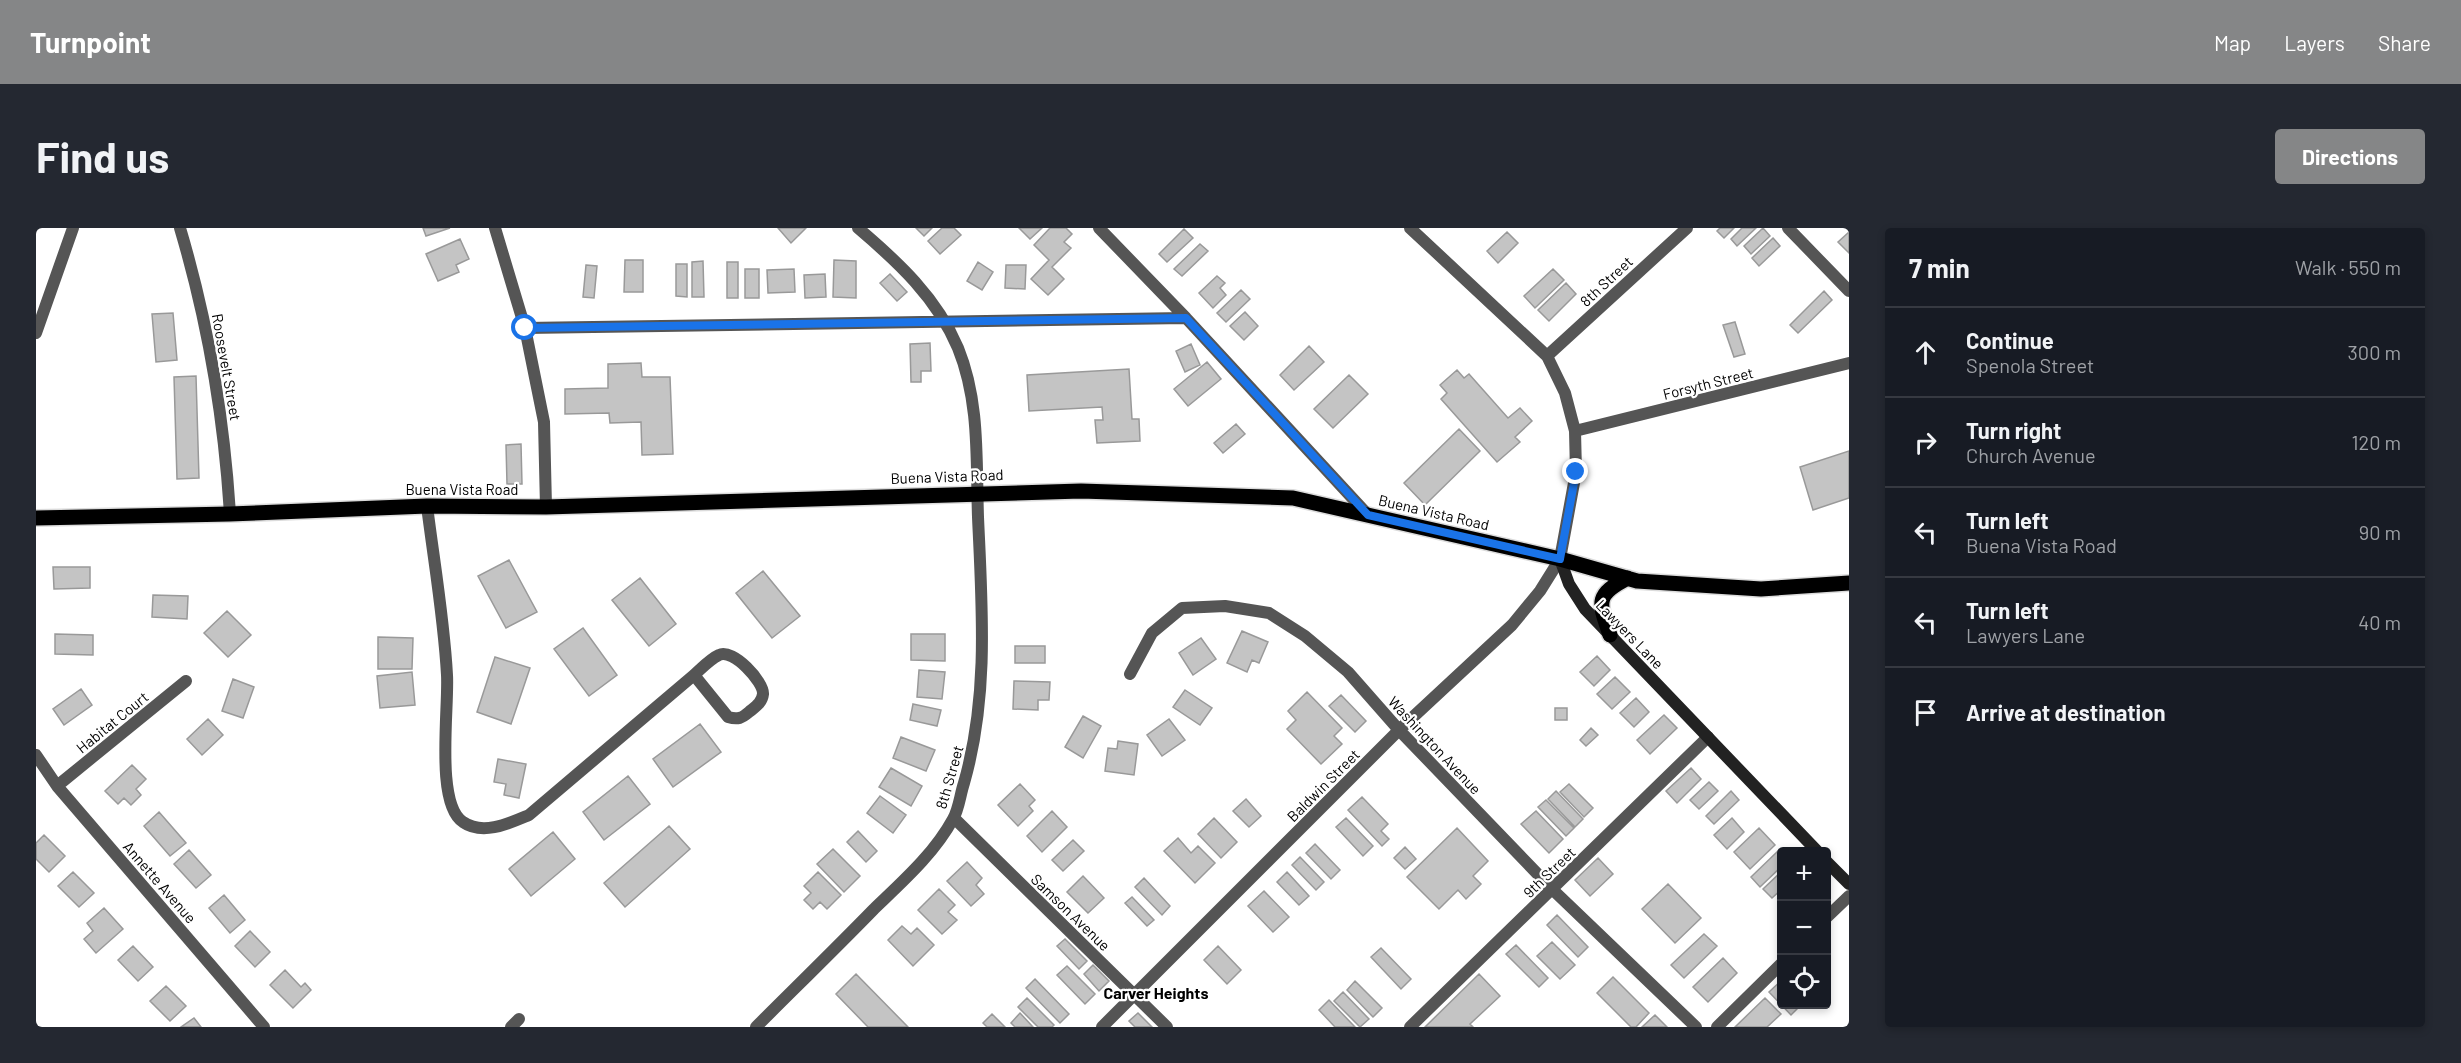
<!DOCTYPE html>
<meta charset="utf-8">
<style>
:root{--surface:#171b24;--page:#242831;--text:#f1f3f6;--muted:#9ea1a6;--line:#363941;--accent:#858687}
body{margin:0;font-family:Barlow,sans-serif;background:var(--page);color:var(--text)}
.controls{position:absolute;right:18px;bottom:18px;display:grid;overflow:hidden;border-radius:6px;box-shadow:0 3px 9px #0003}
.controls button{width:54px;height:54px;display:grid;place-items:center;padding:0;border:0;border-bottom:2px solid var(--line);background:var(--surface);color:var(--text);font:30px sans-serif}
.stop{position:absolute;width:18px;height:18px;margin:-14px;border:4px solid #1a73e8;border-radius:50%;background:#fff}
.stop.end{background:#1a73e8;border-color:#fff;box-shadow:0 2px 6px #0008}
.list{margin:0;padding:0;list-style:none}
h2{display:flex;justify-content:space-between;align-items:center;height:78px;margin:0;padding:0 24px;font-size:26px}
h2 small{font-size:20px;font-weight:400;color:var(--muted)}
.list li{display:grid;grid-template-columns:39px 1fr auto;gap:18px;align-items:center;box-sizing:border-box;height:90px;padding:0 24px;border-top:2px solid var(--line)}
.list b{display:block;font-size:22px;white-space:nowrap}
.list p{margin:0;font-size:20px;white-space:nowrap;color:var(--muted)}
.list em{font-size:20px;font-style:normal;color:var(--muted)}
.icon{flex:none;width:33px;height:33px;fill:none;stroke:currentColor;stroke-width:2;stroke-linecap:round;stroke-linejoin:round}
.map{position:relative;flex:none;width:1813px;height:799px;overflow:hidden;border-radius:6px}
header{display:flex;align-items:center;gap:36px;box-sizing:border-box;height:84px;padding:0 30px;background:var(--accent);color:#fff}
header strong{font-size:28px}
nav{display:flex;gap:33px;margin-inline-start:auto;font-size:21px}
.intro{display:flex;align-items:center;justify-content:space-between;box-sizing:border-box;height:144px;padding:0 36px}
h1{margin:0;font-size:42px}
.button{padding:15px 27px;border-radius:6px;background:var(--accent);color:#fff;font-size:21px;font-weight:700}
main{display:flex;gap:36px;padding:0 36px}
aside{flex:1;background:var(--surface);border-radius:6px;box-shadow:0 3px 9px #0003}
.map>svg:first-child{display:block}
.building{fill:#c4c4c4;stroke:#999;stroke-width:1.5}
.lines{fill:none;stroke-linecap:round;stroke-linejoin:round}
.primary-casing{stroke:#dbdbdb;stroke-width:18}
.street{stroke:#555;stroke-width:12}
.secondary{stroke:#222;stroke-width:12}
.primary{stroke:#000;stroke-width:15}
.route{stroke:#1a73e8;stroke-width:8}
.labels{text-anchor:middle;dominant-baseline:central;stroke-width:4.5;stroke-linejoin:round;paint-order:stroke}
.street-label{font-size:15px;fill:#000;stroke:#fff}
.neighbourhood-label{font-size:16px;font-weight:bold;fill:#000;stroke:#fff}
</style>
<header>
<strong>Turnpoint</strong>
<nav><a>Map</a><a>Layers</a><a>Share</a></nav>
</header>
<div class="intro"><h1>Find us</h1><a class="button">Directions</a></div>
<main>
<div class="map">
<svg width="1813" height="799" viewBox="0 0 1813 799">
<rect width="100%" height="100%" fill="#fff"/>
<path class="building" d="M 387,0 L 414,0 L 390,8 Z
M 742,0 L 770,0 L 755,15 Z
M 880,0 L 896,0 L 888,8 Z
M 906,0 L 918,0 L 925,7 L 904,26 L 892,13 Z
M 983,0 L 1006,0 L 994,11 Z
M 1014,0 L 1030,0 L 1036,6 L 1028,14 L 1035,20 L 1016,39 L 1028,51 L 1012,67 L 995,51 L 1013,32 L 998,17 Z
M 1684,0 L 1698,0 L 1688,10 L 1681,3 Z
M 1706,0 L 1720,0 L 1701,18 L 1695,11 Z
M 1727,0 L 1734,8 L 1715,26 L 1708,18 Z
M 1148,1 L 1157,10 L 1131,34 L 1123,26 Z
M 1471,4 L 1482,15 L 1462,35 L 1451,23 Z
M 1813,4 L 1813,25 L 1802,14 Z
M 1737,10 L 1744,18 L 1723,38 L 1716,30 Z
M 424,11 L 433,31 L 420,37 L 423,44 L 402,53 L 390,26 Z
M 1164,16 L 1172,23 L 1146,48 L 1138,41 Z
M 589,32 L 607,32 L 607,64 L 588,64 Z
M 798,32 L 820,33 L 820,70 L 797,69 Z
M 667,33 L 668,69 L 656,69 L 656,34 Z
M 691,34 L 702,34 L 702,70 L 691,70 Z
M 942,34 L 957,44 L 946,62 L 931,53 Z
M 640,36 L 651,36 L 651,69 L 640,68 Z
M 550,37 L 561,38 L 558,70 L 547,69 Z
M 970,37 L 990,37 L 989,61 L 969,60 Z
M 709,41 L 723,41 L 723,70 L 709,70 Z
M 758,41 L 759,64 L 732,65 L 731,42 Z
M 1517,41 L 1528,52 L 1499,80 L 1488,68 Z
M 789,46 L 790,69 L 769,70 L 768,47 Z
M 854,46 L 871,64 L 861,73 L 844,55 Z
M 1181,48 L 1189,55 L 1184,60 L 1190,67 L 1177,80 L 1163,65 Z
M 1530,55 L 1540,66 L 1513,93 L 1502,82 Z
M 1205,62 L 1214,71 L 1190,94 L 1181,85 Z
M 1788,63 L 1796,72 L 1762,105 L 1754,97 Z
M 1209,84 L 1222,98 L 1208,112 L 1194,98 Z
M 137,85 L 141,132 L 120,134 L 116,86 Z
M 1699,94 L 1709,126 L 1698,129 L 1687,97 Z
M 894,115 L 895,143 L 885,143 L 885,154 L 875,154 L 874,116 Z
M 1155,116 L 1164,137 L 1149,144 L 1140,123 Z
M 1273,118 L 1288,134 L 1258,162 L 1244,147 Z
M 1171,134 L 1185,151 L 1152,178 L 1138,161 Z
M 605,135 L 606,149 L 634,149 L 637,226 L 606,227 L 605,194 L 574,195 L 573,185 L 529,186 L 529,161 L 572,160 L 572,136 Z
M 1093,141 L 1096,191 L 1103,191 L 1104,213 L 1061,215 L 1059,192 L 1067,192 L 1066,179 L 993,183 L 991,147 Z
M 1421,142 L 1428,150 L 1433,146 L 1472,190 L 1484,180 L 1496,193 L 1479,209 L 1484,214 L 1461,234 L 1405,171 L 1411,165 L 1404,157 Z
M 1313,147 L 1332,166 L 1297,200 L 1278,181 Z
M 160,148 L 163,250 L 141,251 L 138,149 Z
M 1200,196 L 1209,206 L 1187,225 L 1178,215 Z
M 1423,201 L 1444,223 L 1389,277 L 1368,255 Z
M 485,216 L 486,256 L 471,256 L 470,217 Z
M 1813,223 L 1813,270 L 1777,282 L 1764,239 Z
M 473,332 L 501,384 L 470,400 L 442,348 Z
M 17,339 L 54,339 L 54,360 L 18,361 Z
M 727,343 L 764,388 L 736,410 L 700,365 Z
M 604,350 L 640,396 L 613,418 L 576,372 Z
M 117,367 L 152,368 L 151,391 L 116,389 Z
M 191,383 L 215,407 L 192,429 L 168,405 Z
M 547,400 L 581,447 L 553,468 L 518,421 Z
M 1206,403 L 1232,414 L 1223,435 L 1216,432 L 1211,444 L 1191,435 Z
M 19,406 L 57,407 L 57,427 L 19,426 Z
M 875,406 L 909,406 L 909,433 L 875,432 Z
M 342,409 L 377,410 L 376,441 L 342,441 Z
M 1165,410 L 1180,431 L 1157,447 L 1143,425 Z
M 979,418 L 1009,418 L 1009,435 L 979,435 Z
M 1561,428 L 1574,442 L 1558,458 L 1544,444 Z
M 459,429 L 494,440 L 475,496 L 441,484 Z
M 883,442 L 909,444 L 906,471 L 881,469 Z
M 376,444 L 379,477 L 344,480 L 341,448 Z
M 1579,449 L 1594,464 L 1576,481 L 1561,466 Z
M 197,451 L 218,459 L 207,490 L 186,483 Z
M 978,453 L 1014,454 L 1013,472 L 1002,472 L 1002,482 L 977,481 Z
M 45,461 L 56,477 L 28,497 L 17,481 Z
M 1149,462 L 1176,480 L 1164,497 L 1137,479 Z
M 1271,464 L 1306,500 L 1298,508 L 1306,516 L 1285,536 L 1251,501 L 1260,492 L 1252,483 Z
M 1305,467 L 1330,493 L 1319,504 L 1293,478 Z
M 1600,470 L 1613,484 L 1598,499 L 1584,485 Z
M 877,476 L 905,482 L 901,498 L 874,492 Z
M 1519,480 L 1531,480 L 1531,492 L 1519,492 Z
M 1628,487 L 1641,500 L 1614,526 L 1601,512 Z
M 1047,488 L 1065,498 L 1047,530 L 1029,519 Z
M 172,491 L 187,507 L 166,527 L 151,511 Z
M 1133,491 L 1149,512 L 1126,528 L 1111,507 Z
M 664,496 L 685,524 L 637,559 L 617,531 Z
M 1555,500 L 1562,507 L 1550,518 L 1544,512 Z
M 865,509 L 899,522 L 890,543 L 857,530 Z
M 1082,513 L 1102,516 L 1098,547 L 1069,543 L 1072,520 L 1081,521 Z
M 462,531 L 490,536 L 483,570 L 468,567 L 470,556 L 458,554 Z
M 96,537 L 110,551 L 100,561 L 105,567 L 95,577 L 88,570 L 82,576 L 69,563 Z
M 855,540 L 886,558 L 875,578 L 843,559 Z
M 1655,540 L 1665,551 L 1641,575 L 1630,563 Z
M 592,548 L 614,576 L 568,612 L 547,584 Z
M 1673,554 L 1682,563 L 1663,581 L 1654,572 Z
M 984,556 L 999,572 L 993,578 L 997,583 L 982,598 L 962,577 Z
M 1533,556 L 1557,580 L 1548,589 L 1524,564 Z
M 1520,563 L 1547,591 L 1539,599 L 1512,571 Z
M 1695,563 L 1703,572 L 1678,596 L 1670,588 Z
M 844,568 L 870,587 L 857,605 L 831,585 Z
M 1326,569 L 1352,596 L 1345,603 L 1353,611 L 1346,618 L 1312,582 Z
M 1210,571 L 1225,588 L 1213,599 L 1197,583 Z
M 1510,572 L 1538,600 L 1530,608 L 1502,579 Z
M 1016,583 L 1031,599 L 1006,624 L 991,608 Z
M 1500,583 L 1527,611 L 1513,625 L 1485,596 Z
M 123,584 L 150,615 L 134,628 L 108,598 Z
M 1178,590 L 1201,614 L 1185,630 L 1162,606 Z
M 1310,590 L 1337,618 L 1327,628 L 1300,599 Z
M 1696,590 L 1708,604 L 1691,621 L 1678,607 Z
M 633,598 L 654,621 L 589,679 L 568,655 Z
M 1421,600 L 1452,633 L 1437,648 L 1445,656 L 1430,671 L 1422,662 L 1403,681 L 1371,649 Z
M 1723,600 L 1739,617 L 1714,641 L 1698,624 Z
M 822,603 L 841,623 L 830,634 L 811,614 Z
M 517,604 L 539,631 L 495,668 L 473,641 Z
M 8,607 L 29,628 L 13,644 L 0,631 L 0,615 Z
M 1142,610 L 1155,625 L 1162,618 L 1179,635 L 1159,655 L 1128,623 Z
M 1037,612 L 1048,623 L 1027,643 L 1016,632 Z
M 1279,616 L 1304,642 L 1295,651 L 1270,625 Z
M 1369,619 L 1380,631 L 1369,641 L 1358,630 Z
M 797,621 L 824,648 L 808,664 L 781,636 Z
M 153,622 L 175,647 L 160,660 L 138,636 Z
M 1743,622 L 1746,625 L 1746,638 L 1724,659 L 1715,649 Z
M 1264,629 L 1288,654 L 1280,662 L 1256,637 Z
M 1562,630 L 1577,646 L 1554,668 L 1539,652 Z
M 931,634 L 946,650 L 940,657 L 948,666 L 935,678 L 911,653 Z
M 1746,643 L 1746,661 L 1736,670 L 1727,661 Z
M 37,644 L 58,665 L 43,679 L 22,658 Z
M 782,644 L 805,667 L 791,681 L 784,674 L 777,681 L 768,672 L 775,665 L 768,658 Z
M 1251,644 L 1273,668 L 1263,677 L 1241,654 Z
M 1047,648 L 1068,670 L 1052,685 L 1031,664 Z
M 1108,650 L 1134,678 L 1126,687 L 1099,659 Z
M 1632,656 L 1665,690 L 1639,715 L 1606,681 Z
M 903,661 L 919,677 L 912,684 L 921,692 L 906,706 L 882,682 Z
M 1228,663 L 1253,689 L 1237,704 L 1212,678 Z
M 188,667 L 209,692 L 194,705 L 173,680 Z
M 1096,669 L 1118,692 L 1111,698 L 1089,675 Z
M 68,680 L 87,701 L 60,725 L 48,711 L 57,703 L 51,695 Z
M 1521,687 L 1552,719 L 1542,729 L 1511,697 Z
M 866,698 L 875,706 L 881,700 L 898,717 L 877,738 L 852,712 Z
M 214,703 L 234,724 L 219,739 L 199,718 Z
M 1668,706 L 1681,718 L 1648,750 L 1635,737 Z
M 1029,711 L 1051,733 L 1043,741 L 1021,718 Z
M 1516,714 L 1539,737 L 1524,751 L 1501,728 Z
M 1480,717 L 1512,750 L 1503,759 L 1470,726 Z
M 97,718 L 117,739 L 102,753 L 82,732 Z
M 1182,718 L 1205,742 L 1191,756 L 1168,732 Z
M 1345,720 L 1375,751 L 1365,761 L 1335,729 Z
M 1687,730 L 1701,745 L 1672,774 L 1657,759 Z
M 1057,737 L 1073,753 L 1063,763 L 1048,746 Z
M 1031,738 L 1059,766 L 1049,776 L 1021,747 Z
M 249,742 L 265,759 L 269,755 L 275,762 L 257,780 L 234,757 Z
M 820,746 L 872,799 L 832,799 L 800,766 Z
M 1443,746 L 1464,768 L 1434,796 L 1437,799 L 1389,799 Z
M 1577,749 L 1613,785 L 1600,799 L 1595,799 L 1561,765 Z
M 999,751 L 1033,786 L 1024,795 L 990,760 Z
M 1746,752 L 1746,776 L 1766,776 L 1755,787 L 1733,764 Z
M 1319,753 L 1346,780 L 1337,789 L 1311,762 Z
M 130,758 L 150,778 L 134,793 L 114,773 Z
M 1307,764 L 1333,791 L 1324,799 L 1298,773 Z
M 991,770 L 1018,797 L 1016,799 L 1002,799 L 982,779 Z
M 1729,770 L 1745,786 L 1731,799 L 1699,799 Z
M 1293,772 L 1319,799 L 1299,799 L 1283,782 Z
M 984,785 L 997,799 L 979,799 L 975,795 Z
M 1102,785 L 1116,799 L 1099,799 L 1093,793 Z
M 956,786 L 969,799 L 951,799 L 947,795 Z
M 1619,787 L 1631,799 L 1606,799 Z
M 158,790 L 165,799 L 145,799 Z"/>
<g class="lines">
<g class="primary-casing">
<path id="primary" d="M 0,290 L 194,286 L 391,278 L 510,279 L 1045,263 L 1257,270 L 1524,331 L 1601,353 L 1725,361 L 1813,355
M 1574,407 C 1563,375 1558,367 1592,350"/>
</g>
<path class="street" d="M 144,0 C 172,94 188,189 194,286
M 459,0 L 489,100 L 508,194 L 510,279
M 1063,0 L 1150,90 L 1332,287
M 1752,0 L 1813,63
M 489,100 L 1150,90
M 0,105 L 37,0
M 1511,128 L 1651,0
M 1539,203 L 1813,135
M 391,278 C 398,334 408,391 411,447 C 413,480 399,576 427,594 C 447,608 474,595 493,587 L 658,447 C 665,441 674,431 683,427 C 697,420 728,454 727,466 C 726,475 719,479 713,484 C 706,490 702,492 692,489 L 658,447
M 1094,446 L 1116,405 L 1146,380 L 1189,378 L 1233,385 L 1269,408 L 1312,444 L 1363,502 L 1517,662 L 1660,799
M 0,527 L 21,558 L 228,799
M 21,558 L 150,453
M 918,590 L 1131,799
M 1790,690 L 1813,668
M 475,799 L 483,791
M 720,799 C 759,760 799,721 838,681 C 866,654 898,626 917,591 C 923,581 924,567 928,555 C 953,468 946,379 942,289 C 940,232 944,174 922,120 C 901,70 862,34 822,0
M 1066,799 L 1363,502 L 1476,397 L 1504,363 L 1524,331 L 1540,244 L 1539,203 L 1529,165 L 1511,128 L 1374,0
M 1374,799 L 1672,509
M 1681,799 L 1746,735"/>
<path class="secondary" d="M 1524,331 L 1533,356 L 1549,381 L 1782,624
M 1790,633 L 1813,656"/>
<use href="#primary" class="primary"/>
</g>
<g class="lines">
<path class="route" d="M 489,100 L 1150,90 L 1332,287 L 1524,331 L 1540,244"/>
</g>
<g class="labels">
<g class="street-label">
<text transform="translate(1570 53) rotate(-43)">8th Street</text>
<text transform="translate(191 139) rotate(80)">Roosevelt Street</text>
<text transform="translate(1672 155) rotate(-14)">Forsyth Street</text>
<text transform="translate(911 248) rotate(-2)">Buena Vista Road</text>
<text x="426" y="261">Buena Vista Road</text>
<text transform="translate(1398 284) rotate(13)">Buena Vista Road</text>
<text transform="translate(1594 406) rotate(46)">Lawyers Lane</text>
<text transform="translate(76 494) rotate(-39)">Habitat Court</text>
<text transform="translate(1399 517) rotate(47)">Washington Avenue</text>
<text transform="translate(913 549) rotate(-74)">8th Street</text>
<text transform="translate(1287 557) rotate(-45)">Baldwin Street</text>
<text transform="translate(1513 644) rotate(-44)">9th Street</text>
<text transform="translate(124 654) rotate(49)">Annette Avenue</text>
<text transform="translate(1035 684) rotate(44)">Samson Avenue</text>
</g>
<g class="neighbourhood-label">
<text x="1120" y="764">Carver Heights</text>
</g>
</g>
</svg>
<div class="controls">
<button>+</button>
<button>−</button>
<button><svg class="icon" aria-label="locate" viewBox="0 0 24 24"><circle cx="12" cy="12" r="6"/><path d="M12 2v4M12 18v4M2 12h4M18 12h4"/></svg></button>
</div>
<div class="stop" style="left:489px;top:100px"></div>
<div class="stop end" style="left:1540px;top:244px"></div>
</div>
<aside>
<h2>7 min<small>Walk · 550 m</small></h2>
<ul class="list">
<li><svg class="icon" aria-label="ahead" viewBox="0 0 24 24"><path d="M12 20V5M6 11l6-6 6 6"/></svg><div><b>Continue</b><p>Spenola Street</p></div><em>300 m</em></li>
<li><svg class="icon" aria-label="right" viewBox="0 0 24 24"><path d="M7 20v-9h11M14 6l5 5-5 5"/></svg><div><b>Turn right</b><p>Church Avenue</p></div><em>120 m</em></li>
<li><svg class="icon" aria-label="left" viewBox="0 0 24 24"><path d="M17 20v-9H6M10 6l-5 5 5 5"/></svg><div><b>Turn left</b><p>Buena Vista Road</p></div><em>90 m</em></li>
<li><svg class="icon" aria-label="left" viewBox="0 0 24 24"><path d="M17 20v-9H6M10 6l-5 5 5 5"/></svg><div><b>Turn left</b><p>Lawyers Lane</p></div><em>40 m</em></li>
<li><svg class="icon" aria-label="arrive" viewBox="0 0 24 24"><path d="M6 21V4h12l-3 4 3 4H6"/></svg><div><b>Arrive at destination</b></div></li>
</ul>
</aside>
</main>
